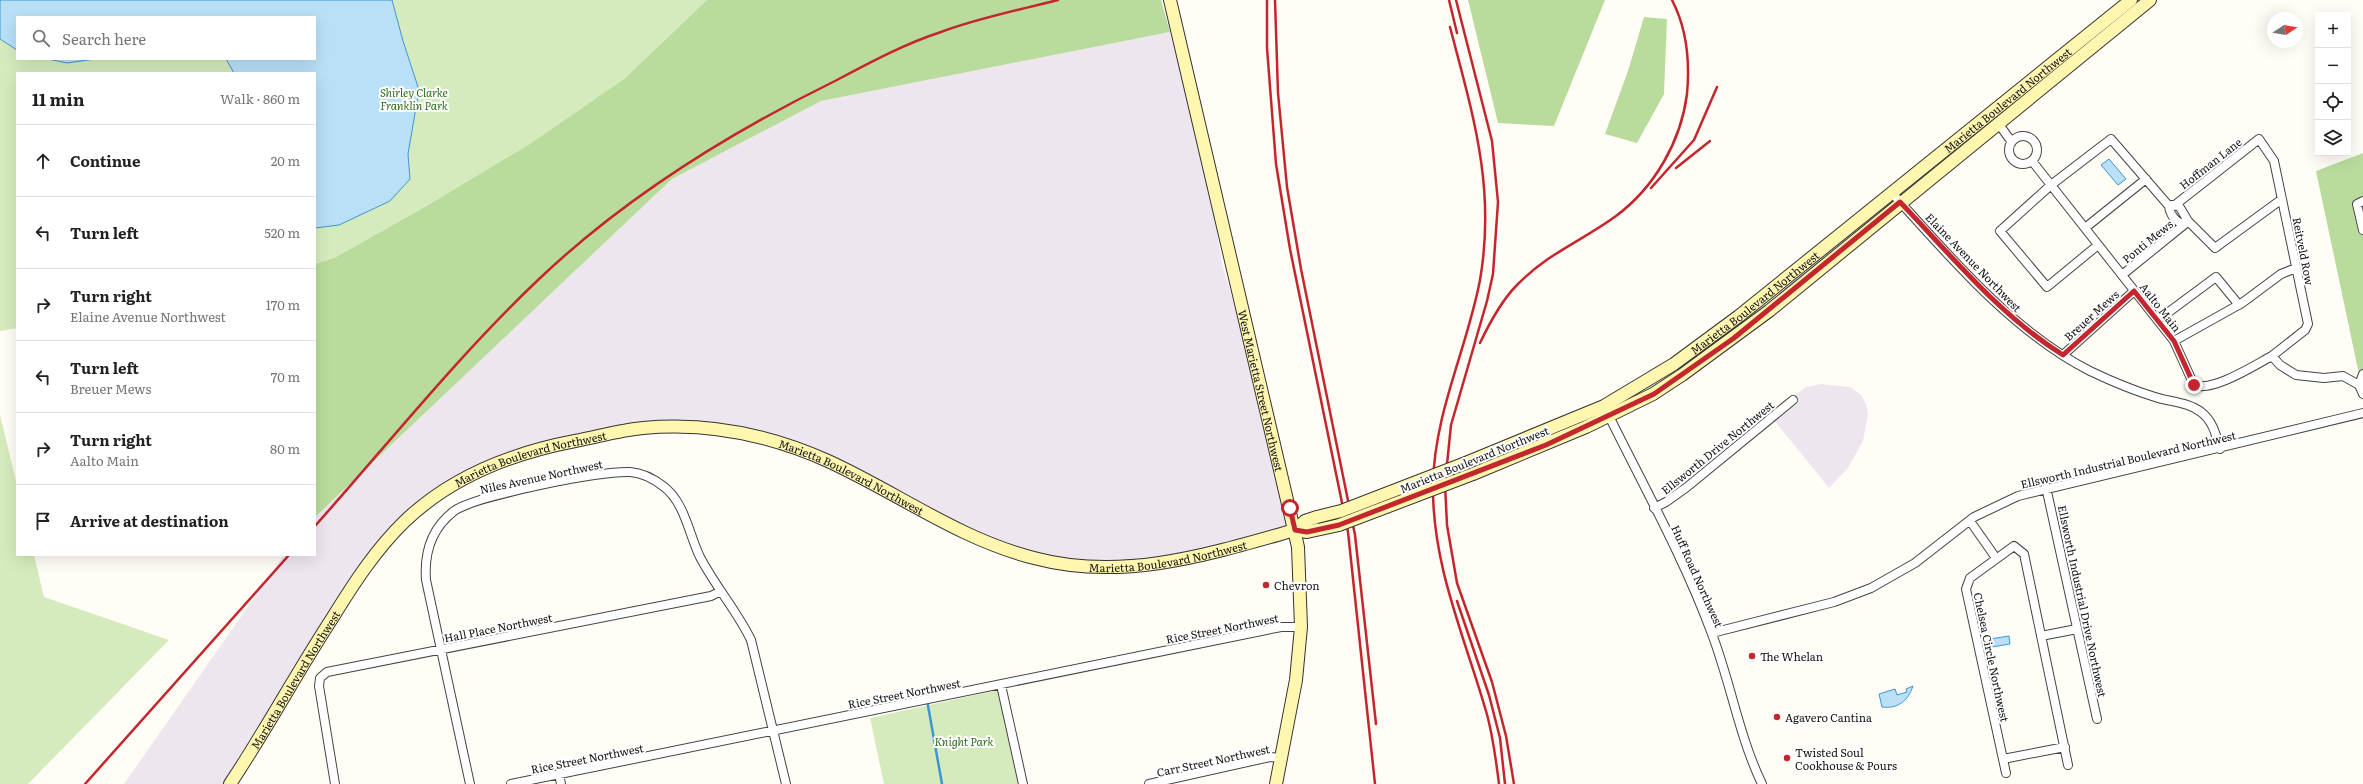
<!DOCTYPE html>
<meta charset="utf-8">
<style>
:root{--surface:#fff;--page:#f2f2f2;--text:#202124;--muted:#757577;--line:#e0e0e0}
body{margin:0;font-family:Literata,serif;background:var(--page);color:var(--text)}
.controls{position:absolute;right:12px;top:12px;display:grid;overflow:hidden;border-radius:0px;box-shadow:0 4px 16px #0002}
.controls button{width:36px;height:36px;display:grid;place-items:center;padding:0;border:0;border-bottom:1px solid var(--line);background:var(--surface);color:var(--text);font:20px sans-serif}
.compass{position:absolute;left:2267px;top:12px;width:36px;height:36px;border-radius:50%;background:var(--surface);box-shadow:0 4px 16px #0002;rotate:78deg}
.stop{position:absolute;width:12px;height:12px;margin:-9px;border:3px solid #c4262e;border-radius:50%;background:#fff}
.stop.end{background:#c4262e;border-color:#fff;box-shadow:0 1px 4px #0008}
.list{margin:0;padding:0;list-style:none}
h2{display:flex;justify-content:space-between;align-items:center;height:52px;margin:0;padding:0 16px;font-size:17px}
h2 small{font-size:13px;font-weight:400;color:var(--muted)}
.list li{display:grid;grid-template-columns:26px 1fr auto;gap:12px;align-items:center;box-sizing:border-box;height:72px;padding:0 16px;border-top:1px solid var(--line)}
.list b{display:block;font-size:15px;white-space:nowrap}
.list p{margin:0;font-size:13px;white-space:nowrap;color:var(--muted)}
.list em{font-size:13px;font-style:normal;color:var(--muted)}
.icon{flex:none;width:22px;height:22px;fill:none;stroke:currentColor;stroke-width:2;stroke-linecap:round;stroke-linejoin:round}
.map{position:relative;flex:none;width:2363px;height:784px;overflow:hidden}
.search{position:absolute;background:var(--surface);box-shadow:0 4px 16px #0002;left:16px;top:16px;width:300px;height:44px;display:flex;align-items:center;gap:10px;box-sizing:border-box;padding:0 14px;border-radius:0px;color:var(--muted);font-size:15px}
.panel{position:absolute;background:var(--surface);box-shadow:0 4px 16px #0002;left:16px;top:72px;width:300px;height:484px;border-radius:0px}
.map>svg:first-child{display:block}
.industrial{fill:#eee6ef}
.green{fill:#d5ebbd;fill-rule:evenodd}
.forest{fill:#b9dc9c}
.water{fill:#b9e0f7;stroke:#3f96cf}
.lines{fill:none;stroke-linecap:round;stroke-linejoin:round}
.stream{stroke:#3f96cf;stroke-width:2.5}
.street-casing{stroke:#444;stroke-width:10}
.secondary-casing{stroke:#333;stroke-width:14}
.street{stroke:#fff;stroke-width:8}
.secondary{stroke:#fff6b0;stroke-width:12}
.rail{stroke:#c4262e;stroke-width:2.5}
.secondary-bridge-casing{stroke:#333;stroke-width:14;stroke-linecap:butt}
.secondary-bridge{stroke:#fff6b0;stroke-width:12}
.route{stroke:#c4262e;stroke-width:5}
.poi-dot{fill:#c4262e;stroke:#fff;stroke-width:1.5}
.labels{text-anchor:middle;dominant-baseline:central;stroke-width:4;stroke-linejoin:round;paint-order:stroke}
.park-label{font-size:11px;font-style:italic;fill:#2f6b1f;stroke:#fff}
.street-label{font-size:11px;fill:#111;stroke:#fff}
.poi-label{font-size:11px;fill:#111;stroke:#fff;text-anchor:start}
</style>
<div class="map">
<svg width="2363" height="784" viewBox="0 0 2363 784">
<rect width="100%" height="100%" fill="#fffdf5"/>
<path class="industrial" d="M 1170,32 L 1210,186 L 1222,264 L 1301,530 L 1119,572 L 1004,548 L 748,432 L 597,430 L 495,463 L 386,532 L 312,657 L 230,784 L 124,784 L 284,555 L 315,555 L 315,517 L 672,179 L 821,101 Z
M 1821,384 L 1850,387 L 1861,395 L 1866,404 L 1868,414 L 1863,441 L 1848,468 L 1829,488 L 1769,414 L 1806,387 Z"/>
<path class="green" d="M 0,0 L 707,0 L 624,79 L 528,145 L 423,208 L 334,258 L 315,264 L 315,73 L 17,73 L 17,328 L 0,331 ZM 17,17 L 315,17 L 315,59 L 17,59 Z
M 0,415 L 17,485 L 17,555 L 34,555 L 44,597 L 169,640 L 28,784 L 0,784 Z
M 998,690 L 1018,784 L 884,784 L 870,718 Z"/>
<path class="forest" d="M 707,0 L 1161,0 L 1170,32 L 821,101 L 672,179 L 315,517 L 315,264 L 334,258 L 423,208 L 528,145 L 624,79 Z
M 1468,0 L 1605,0 L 1554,126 L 1498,123 Z
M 1644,17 L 1667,19 L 1664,94 L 1637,143 L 1605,134 L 1628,71 Z
M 2363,153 L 2363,393 L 2316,171 Z"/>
<path class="water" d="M 0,0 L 392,0 L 403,41 L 419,90 L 408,154 L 410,179 L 390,201 L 339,225 L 315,228 L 315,73 L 234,73 L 226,59 L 315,59 L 315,17 L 17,17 L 17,50 L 0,39 Z
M 48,59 L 95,59 L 67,63 Z
M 2109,159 L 2126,179 L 2118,185 L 2101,165 Z
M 2009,636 L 2010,644 L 1992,647 L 1990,639 Z
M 1913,686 C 1908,701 1898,709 1882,707 L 1879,694 L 1895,689 L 1897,695 L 1907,692 L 1906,689 Z"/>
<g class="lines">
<path class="stream" d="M 927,700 L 942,784"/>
<g class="street-casing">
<path id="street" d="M 1998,123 L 2011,141
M2009 150a14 14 0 1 1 28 0a14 14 0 1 1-28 0Z
M 2032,161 L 2174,341 L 2194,385 C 2213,392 2253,366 2272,356 L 2280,365 L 2296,375 L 2324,378 L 2343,376 L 2359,385
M 1892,193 C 1949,256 2013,332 2090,371 C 2111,381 2132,390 2155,397 C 2170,402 2188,402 2201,412 C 2213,421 2216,435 2220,449
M 2363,201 L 2357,204 L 2363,230
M 2172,205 L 2179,206 L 2188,221 L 2185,224 C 2176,223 2170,215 2169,206 Z
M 2175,205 L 2259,139 L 2274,161 L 2308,324 L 2305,330 L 2272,356
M 2188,221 L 2215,248 L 2282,199
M 2085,228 L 2146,179
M 2098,245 L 2047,287 L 2000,231 L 2051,185 L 2111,139 L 2169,206
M 2122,275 L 2185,224
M 2158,320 L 2216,277 L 2239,305
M 2174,341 L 2242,303 L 2281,274 L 2296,268
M 2063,355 L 2134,291
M 2359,385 L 2363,374
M 2359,385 L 2363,394
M 1607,412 C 1643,485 1684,558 1712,634 C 1731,684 1739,736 1762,784
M 2046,487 L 2097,719
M 1654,508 L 1666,502 L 1687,487 L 1793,400
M 1970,521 L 1996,558
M 1712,633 L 1834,602 L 1871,588 L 1915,563 L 1974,517 L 2018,496 L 2363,413
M 2041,636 L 2077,629
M 1001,685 L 1023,784
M 2003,759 L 2065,747
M 2006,773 L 1966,589 L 1970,578 L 2014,546 L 2024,554 L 2068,765
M 559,774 L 561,784
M 335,784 L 319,686 L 320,678 L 327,672 L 711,596 L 721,591
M 470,784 L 426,580 C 424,553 432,528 454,511 C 475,496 603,470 630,472 C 642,473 654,479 663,486 C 685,502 689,535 700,557 C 715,586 737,611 751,640 L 786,784
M 511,784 L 1281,627 L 1301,627
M 1149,784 L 1270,757 L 1281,758"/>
</g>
<g class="secondary-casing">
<g id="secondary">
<path id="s1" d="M 1170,0 L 1298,547 L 1301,627 L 1296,680 L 1276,784"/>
<path id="s2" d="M 1468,462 L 1604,406 L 1674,364 L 1739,316 L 2131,0"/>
<path d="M 1473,474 L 1586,427 L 1653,394 L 1682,375 L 1769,311 L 2150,0"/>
<path d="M 1295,530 L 1307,532 L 1339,525"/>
<path id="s3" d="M 230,784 C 266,730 297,672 333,617 C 354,583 376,549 405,521 C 452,476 512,453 575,441 C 597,437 620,430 643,428 C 708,422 770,435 828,461 C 898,493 959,539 1034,558 C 1123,582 1210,554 1295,530 L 1305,521 L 1317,517"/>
</g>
</g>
<use href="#street" class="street"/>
<use href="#secondary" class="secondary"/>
<path class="rail" d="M 1267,0 L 1267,48 L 1276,164 L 1290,249 L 1348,532 L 1375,784
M 1275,0 L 1278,93 L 1287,187 L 1301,269 L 1355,535 L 1376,724
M 1449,0 L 1457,33
M 1456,0 L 1492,141 L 1498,202 L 1493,274 L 1487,301 L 1451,425 L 1445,484 L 1447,525 L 1457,583 L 1492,682 L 1506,736 L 1514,784
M 1450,27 C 1473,115 1496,188 1480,280 C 1467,349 1434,413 1433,485 C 1432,565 1464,635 1486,711 C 1493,735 1496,760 1499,784
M 1676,168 L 1710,141
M 1651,188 L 1694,140 L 1717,87
M 1480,343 C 1490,322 1501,301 1517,285 C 1548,253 1582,241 1616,216 C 1655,187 1681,141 1687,94 C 1690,62 1687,29 1672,0
M 315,526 C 389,443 457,357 538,280 C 625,197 727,134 835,81 C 869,63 904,44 941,32 C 978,18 1019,10 1058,0
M 1457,601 L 1489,695 L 1500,738 L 1505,784
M 85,784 L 289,555"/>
<g class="secondary-bridge-casing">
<path id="secondary-bridge" d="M 1317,517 L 1341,511 L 1468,462
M 1339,525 L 1473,474"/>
</g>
<use href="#secondary-bridge" class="secondary-bridge"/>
</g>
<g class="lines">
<path class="route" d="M 1290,508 L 1295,530 L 1307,532 L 1339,525 L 1546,445 L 1654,394 L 1734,338 L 1900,202 C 1952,256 1999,315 2063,355 L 2134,291 L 2174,341 L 2194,385"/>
</g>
<g class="poi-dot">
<circle cx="1266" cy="585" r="4"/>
<circle cx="1752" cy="656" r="4"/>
<circle cx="1777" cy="717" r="4"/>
<circle cx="1787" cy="758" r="4"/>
</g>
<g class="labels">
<g class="park-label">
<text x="414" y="92">Shirley Clarke<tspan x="414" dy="13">Franklin Park</tspan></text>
<text x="964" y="741">Knight Park</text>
</g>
<g class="street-label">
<text stroke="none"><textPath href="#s2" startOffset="654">Marietta Boulevard Northwest</textPath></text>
<text transform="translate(2210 163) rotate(-38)">Hoffman Lane</text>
<text transform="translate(2147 241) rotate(-39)">Ponti Mews</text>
<text transform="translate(2304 251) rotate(79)">Reitveld Row</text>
<text transform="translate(1974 262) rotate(46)">Elaine Avenue Northwest</text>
<text stroke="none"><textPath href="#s2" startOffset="330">Marietta Boulevard Northwest</textPath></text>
<text transform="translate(2161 307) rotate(52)">Aalto Main</text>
<text transform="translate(2091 315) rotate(-42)">Breuer Mews</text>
<text stroke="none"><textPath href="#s1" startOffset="401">West Marietta Street Northwest</textPath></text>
<text transform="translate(1717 447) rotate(-39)">Ellsworth Drive Northwest</text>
<text transform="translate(1474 459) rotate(-22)">Marietta Boulevard Northwest</text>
<text transform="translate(2128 459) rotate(-13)">Ellsworth Industrial Boulevard Northwest</text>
<text stroke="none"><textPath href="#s3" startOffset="459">Marietta Boulevard Northwest</textPath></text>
<text transform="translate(541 476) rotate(-12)">Niles Avenue Northwest</text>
<text stroke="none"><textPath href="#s3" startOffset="794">Marietta Boulevard Northwest</textPath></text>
<text stroke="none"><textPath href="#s3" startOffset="1130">Marietta Boulevard Northwest</textPath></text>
<text transform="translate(1698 576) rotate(66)">Huff Road Northwest</text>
<text transform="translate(2083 601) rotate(78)">Ellsworth Industrial Drive Northwest</text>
<text transform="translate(498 627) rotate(-11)">Hall Place Northwest</text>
<text transform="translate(1222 628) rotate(-11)">Rice Street Northwest</text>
<text transform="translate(1992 657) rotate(78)">Chelsea Circle Northwest</text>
<text stroke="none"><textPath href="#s3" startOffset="123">Marietta Boulevard Northwest</textPath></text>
<text transform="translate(904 693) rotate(-11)">Rice Street Northwest</text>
<text transform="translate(587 758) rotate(-11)">Rice Street Northwest</text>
<text transform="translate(1213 760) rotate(-12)">Carr Street Northwest</text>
</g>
<g class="poi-label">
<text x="1274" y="585">Chevron</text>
<text x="1760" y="656">The Whelan</text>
<text x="1785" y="717">Agavero Cantina</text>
<text x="1795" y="752">Twisted Soul<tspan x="1795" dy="13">Cookhouse &amp; Pours</tspan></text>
</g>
</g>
</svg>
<div class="controls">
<button>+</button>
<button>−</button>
<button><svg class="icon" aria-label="locate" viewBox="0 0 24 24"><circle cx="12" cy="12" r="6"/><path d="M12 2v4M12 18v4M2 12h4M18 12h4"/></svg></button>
<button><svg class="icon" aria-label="layers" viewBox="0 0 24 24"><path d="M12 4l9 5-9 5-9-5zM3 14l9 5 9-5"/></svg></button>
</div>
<svg class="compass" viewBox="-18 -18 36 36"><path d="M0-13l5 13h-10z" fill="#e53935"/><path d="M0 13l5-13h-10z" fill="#757577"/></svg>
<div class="stop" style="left:1290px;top:508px"></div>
<div class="stop end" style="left:2194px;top:385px"></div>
<div class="search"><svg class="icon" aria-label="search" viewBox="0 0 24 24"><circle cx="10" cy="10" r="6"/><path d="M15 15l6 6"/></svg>Search here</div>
<section class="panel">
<h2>11 min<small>Walk · 860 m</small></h2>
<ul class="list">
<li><svg class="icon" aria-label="ahead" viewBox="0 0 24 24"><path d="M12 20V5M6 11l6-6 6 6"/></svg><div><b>Continue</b></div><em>20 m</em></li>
<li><svg class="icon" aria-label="left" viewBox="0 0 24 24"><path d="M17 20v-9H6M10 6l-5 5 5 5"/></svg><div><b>Turn left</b></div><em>520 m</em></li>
<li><svg class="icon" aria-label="right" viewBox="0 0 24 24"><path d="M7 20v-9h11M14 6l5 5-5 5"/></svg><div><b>Turn right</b><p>Elaine Avenue Northwest</p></div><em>170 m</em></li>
<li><svg class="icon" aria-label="left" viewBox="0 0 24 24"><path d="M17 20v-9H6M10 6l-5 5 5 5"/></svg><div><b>Turn left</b><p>Breuer Mews</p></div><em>70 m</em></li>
<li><svg class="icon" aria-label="right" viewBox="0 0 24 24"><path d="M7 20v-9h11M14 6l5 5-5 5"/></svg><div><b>Turn right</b><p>Aalto Main</p></div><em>80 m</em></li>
<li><svg class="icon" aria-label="arrive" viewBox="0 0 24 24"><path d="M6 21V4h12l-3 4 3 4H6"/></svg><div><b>Arrive at destination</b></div></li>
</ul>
</section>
</div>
